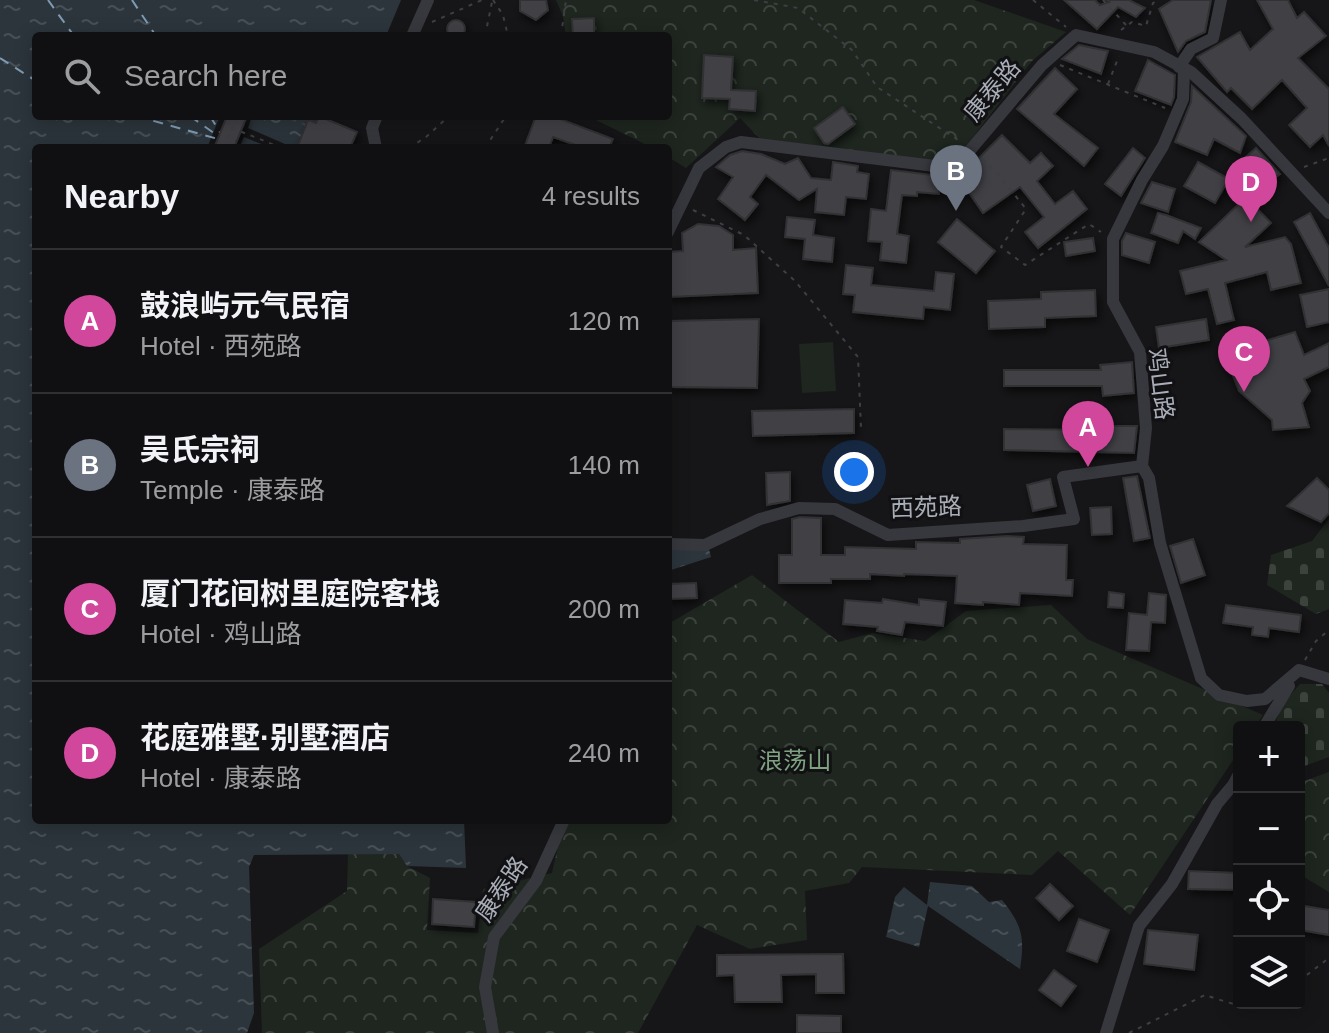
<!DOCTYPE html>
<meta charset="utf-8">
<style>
:root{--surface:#101012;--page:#19191b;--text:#f1f3f6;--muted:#9c9d9f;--line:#303032;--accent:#b45309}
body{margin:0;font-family:Helvetica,"Noto Sans SC",sans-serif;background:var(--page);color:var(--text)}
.controls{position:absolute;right:24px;bottom:24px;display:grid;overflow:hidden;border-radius:8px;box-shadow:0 4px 20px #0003}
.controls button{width:72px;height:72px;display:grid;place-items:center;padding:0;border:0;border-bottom:2px solid var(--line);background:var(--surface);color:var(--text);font:40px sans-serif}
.you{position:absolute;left:854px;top:472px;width:28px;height:28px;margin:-20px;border:6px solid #fff;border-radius:50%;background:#1a73e8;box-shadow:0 0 0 12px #1a73e833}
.badge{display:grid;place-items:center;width:52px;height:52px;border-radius:50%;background:var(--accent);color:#fff;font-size:26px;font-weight:700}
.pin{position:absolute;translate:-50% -66px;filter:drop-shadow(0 2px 4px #0008)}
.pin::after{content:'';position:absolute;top:42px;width:28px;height:24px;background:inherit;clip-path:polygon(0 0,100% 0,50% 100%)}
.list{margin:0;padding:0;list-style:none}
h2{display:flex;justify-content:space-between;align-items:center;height:104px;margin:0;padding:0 32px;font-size:34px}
h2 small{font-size:26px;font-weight:400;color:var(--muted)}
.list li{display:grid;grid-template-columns:52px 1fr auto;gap:24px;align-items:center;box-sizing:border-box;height:144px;padding:0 32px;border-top:2px solid var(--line)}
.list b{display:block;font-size:30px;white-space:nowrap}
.list p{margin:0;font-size:26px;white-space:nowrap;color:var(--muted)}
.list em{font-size:26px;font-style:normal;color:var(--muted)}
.icon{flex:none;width:44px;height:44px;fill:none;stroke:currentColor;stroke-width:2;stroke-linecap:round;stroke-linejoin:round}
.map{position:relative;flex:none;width:1329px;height:1033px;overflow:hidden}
.search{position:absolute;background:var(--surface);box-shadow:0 4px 20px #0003;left:32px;top:32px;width:640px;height:88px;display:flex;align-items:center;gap:20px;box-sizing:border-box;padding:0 28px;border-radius:8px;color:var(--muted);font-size:30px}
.panel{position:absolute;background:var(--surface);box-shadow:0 4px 20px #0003;left:32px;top:144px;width:640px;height:680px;border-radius:8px}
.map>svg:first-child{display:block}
.forest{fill:url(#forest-crowns)}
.cemetery{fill:url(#cemetery-stones)}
.pitch{fill:#1e261f}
.water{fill:url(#water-ripples)}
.pier{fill:#161618}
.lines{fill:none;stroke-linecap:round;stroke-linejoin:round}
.ferry{stroke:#7f9bb3;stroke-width:2;stroke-dasharray:10 8;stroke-linecap:butt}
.building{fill:#404145;stroke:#303034;stroke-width:2;filter:url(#shadow)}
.path{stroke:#3d3f44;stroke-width:2;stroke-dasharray:4 6;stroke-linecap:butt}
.street{stroke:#37383d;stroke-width:12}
.labels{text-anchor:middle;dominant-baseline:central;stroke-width:6;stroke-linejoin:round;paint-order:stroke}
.street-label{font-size:24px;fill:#a8adb8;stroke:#111113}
.park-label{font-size:24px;fill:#7fa381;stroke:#111113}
</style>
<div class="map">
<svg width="1329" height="1033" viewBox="0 0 1329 1033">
<defs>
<pattern id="forest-crowns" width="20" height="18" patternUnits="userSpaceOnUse" patternTransform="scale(2)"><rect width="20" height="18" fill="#1e261f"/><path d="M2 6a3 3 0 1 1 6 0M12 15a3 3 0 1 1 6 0" fill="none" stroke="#3c433d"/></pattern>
<pattern id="cemetery-stones" width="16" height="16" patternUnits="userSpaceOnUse" patternTransform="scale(2)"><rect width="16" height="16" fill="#1e261f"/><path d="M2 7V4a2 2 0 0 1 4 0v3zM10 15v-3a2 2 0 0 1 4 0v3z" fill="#3c433d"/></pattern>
<pattern id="water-ripples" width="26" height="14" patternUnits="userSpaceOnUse" patternTransform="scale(2)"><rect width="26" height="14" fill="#2c353c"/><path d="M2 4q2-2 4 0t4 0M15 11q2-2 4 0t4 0" fill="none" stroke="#485056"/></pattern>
<filter id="shadow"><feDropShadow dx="2.5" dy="4.5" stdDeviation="4" flood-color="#0009"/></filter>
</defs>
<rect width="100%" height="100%" fill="#161618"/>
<path class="forest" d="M 556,0 L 974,0 L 1066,32 L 1032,61 L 959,155 L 939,163 L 761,140 L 740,118 L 686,168 L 668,157 L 668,148 L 653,148 L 588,116 L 668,116 L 668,36 L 566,36 L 563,16 Z
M 752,575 L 839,642 L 872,633 L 925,641 L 966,611 L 1051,605 L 1087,639 L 1263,715 L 1255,727 L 1239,727 L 1239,751 L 1130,915 L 1058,851 L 1032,875 L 862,867 L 849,883 L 805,891 L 807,940 L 750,949 L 697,925 L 638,1033 L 262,1033 L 259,949 L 347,891 L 348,854 L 399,854 L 407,866 L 430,878 L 427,930 L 478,933 L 483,889 L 552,873 L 564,820 L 668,820 L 668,624 Z
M 1329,772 L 1329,892 L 1299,874 L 1299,783 Z"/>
<path class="cemetery" d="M 1329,519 L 1329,609 L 1316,614 L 1267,585 L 1271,555 L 1312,541 Z
M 1300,684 L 1322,684 L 1329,693 L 1329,757 L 1299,768 L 1299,727 L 1274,727 L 1282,705 Z"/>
<path class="pitch" d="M 833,342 L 836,391 L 802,393 L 799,344 Z"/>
<path class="water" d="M 0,0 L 401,0 L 386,36 L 36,36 L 36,116 L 331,116 L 316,148 L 36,148 L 36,820 L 464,820 L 466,868 L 407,866 L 399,854 L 254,855 L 249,867 L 254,1013 L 247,1033 L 0,1033 Z
M 668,549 L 709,549 L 711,557 L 668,571 Z
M 930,882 L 972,886 L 989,902 L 1002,900 C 1022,925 1025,937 1020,969 L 928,906 L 919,947 L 886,937 L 895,897 L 904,887 L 927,905 Z"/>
<path class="pier" d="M 220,116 L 252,116 L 248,128 L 294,148 L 271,148 L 244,137 L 239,148 L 207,148 Z"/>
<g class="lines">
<path class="ferry" d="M 48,0 L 74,36
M 132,0 L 156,36
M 0,58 L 36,81
M 136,116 L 218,139
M 190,116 L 218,136
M 210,116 L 221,134"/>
</g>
<path class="building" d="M 520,0 L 546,0 L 548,10 L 536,20 L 520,11 Z
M 1064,0 L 1095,0 L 1100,5 L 1109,2 L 1106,0 L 1129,0 L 1145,8 L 1136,17 L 1118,7 L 1097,29 Z
M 1173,0 L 1211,0 L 1205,32 L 1186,41 L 1178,52 L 1159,9 Z
M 1257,0 L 1288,0 L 1297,18 L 1304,12 L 1326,36 L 1298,58 L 1329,89 L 1329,146 L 1323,135 L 1310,147 L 1289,125 L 1307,108 L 1282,80 L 1252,109 L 1231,88 L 1227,92 L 1197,57 L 1240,32 L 1250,50 L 1273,29 Z
M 594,18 L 594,36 L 573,36 L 572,19 Z
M447 29a9 9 0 1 1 18 0a9 9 0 1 1-18 0Z
M 1079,45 L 1108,51 L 1101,74 L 1062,59 Z
M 704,55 L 733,57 L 731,90 L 756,91 L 755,111 L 729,109 L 730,99 L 702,98 Z
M 1148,60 L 1175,75 L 1174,97 L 1171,105 L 1135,91 Z
M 1055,68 L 1077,89 L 1054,114 L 1098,148 L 1084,166 L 1017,109 Z
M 1192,86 L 1246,136 L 1240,153 L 1214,139 L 1207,155 L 1175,142 L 1191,102 Z
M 843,107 L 855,124 L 828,144 L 824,143 L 814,128 Z
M 227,116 L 247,116 L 234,148 L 214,148 Z
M 319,116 L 357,132 L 350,148 L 297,148 L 308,120 L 316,123 Z
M 536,116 L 561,116 L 560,119 L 613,139 L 609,148 L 584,148 L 553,137 L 549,148 L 524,148 Z
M 1002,135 L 1030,163 L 1041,153 L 1053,166 L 1037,181 L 1055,204 L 1073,191 L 1087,209 L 1038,248 L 1025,232 L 1044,217 L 1020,187 L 983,213 L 956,174 L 978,159 Z
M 1133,148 L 1145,158 L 1121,196 L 1105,184 Z
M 1256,148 L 1280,174 L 1258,189 L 1237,165 Z
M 742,151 L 761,154 L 785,164 L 798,158 L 811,178 L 831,180 L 833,162 L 858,166 L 857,172 L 869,174 L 866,199 L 846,197 L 844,215 L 815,212 L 817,189 L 799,200 L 766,175 L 750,197 L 758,204 L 745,220 L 718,199 L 733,177 L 716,167 L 730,155 Z
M 1198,162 L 1229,179 L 1215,203 L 1184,186 Z
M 891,170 L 941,176 L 939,194 L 917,192 L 917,196 L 902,195 L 897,234 L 909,236 L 906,263 L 880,260 L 882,242 L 868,241 L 871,209 L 886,211 Z
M 1152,182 L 1175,189 L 1168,212 L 1141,203 Z
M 1246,197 L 1271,223 L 1245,247 L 1285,237 L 1291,244 L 1301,283 L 1271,290 L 1267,272 L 1225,283 L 1234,320 L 1217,324 L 1208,289 L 1186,294 L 1180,271 L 1226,260 L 1199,242 Z
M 1158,213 L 1166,215 L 1201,228 L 1195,239 L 1183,231 L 1178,243 L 1151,233 Z
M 1310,213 L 1329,248 L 1329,286 L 1294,222 Z
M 787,217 L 815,220 L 813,235 L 834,238 L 832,262 L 803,259 L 805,239 L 785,237 Z
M 957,219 L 995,251 L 976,273 L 938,242 Z
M 698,224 L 719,226 L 733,235 L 733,250 L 756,248 L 758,293 L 669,297 L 668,252 L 683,251 L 682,233 Z
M 1126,233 L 1155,242 L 1149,263 L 1122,255 L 1122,241 Z
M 1093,238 L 1095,251 L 1066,256 L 1064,242 Z
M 846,265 L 873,268 L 871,285 L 934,291 L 936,272 L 954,274 L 950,310 L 924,307 L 923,319 L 853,312 L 855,295 L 843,294 Z
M 1329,289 L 1329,322 L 1307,327 L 1300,295 Z
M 1095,290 L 1096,316 L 1045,318 L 1045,327 L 989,329 L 988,301 L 1041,299 L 1041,292 Z
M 759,319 L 757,388 L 668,387 L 668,321 Z
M 1206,319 L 1209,340 L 1159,348 L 1156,327 Z
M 1295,332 L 1304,355 L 1329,343 L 1329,367 L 1304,379 L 1310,391 L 1302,403 L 1309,427 L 1273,430 L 1272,420 L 1239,391 L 1224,353 Z
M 1132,362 L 1134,393 L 1103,396 L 1102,386 L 1004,386 L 1004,370 L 1101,370 L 1100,365 Z
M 854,409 L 854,433 L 753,436 L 752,411 Z
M 1106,426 L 1137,426 L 1134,453 L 1004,450 L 1004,429 L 1106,430 Z
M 790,472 L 790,501 L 767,505 L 766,473 Z
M 1137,476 L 1150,538 L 1134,541 L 1123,478 Z
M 1317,478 L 1329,490 L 1329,513 L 1321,522 L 1287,506 Z
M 1050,479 L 1056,506 L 1033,511 L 1027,485 Z
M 1111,507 L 1112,534 L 1092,535 L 1090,508 Z
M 800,517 L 821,518 L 821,555 L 845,555 L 845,547 L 916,549 L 916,542 L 960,543 L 960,539 L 1007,536 L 1024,537 L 1023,544 L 1067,545 L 1066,580 L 1073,580 L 1072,596 L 1020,593 L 1019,605 L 983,602 L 983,605 L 955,603 L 957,576 L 904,574 L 904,576 L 870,574 L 870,579 L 831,579 L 831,583 L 779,583 L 779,555 L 792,555 L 792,519 Z
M 1193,539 L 1205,575 L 1181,583 L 1170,546 Z
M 696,583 L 697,598 L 668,599 L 668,584 Z
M 1109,592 L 1124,594 L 1123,608 L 1108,607 Z
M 1149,593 L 1166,595 L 1165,623 L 1151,622 L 1149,651 L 1126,650 L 1129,613 L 1147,615 Z
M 883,599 L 919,605 L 919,599 L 946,602 L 943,626 L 905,622 L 902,635 L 877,631 L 878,627 L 843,624 L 845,600 L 882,603 Z
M 1226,605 L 1301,615 L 1299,632 L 1269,628 L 1268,637 L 1252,635 L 1253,627 L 1223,623 Z
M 1189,871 L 1239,873 L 1239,890 L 1188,889 Z
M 1050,884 L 1073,906 L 1059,920 L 1036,898 Z
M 433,899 L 476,902 L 474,927 L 432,924 Z
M 1299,905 L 1329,910 L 1329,935 L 1299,930 Z
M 1079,919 L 1109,930 L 1097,962 L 1067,951 Z
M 1148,930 L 1198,935 L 1194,970 L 1144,964 Z
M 843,954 L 844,993 L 816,993 L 816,974 L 781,975 L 782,1002 L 735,1002 L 734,975 L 717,976 L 717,955 Z
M 1054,970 L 1076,986 L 1061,1006 L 1039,990 Z
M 797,1015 L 841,1016 L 841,1033 L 797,1033 Z"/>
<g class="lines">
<path class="path" d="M 493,0 L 503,15 L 508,36
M 754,0 L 798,8 L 852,50 L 877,87 L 961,142
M 1033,0 L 1066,27
M 1103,0 L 1126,25
M 432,22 L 482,0
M 1121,30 L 1132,22 L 1146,26 L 1153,3 L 1158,0
M 485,36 L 492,2
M 561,36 L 566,0
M 1060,65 L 1165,108
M 1108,84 L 1119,56
M 283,116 L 306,125
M 232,128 L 282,148
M 224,148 L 237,116
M 409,148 L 426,137 L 449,116
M 485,148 L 506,116
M 982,159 L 997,173 L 1026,209 L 1001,247 L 1025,265 L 1089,224 L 1101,232
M 1304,167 L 1329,158
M 693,210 L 744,235 L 795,281 L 858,357 L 861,428
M 1305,660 L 1316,641 L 1329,630
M 1299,981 L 1329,958
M 1129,1033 L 1205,995 C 1225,1001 1251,1013 1271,1003"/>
<path class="street" d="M 412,36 L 428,0
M 1179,67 L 1191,49 L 1213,38 L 1221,0
M 1184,69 L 1183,99 L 1163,146 L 1142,180 L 1113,239 L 1113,302 L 1140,352 L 1146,428 L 1142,466 L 1149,478 L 1160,543 L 1201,678 L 1219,695 L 1247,701 L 1265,699 L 1299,670 L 1329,679
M 376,148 L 372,128 L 377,116
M 668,232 L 699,168 L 726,147 L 741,142 L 943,167 L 966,155 L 1042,65 L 1076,35 L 1154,52 L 1191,72 L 1242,119 L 1329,213
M 668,544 L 705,545 L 760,519 L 799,508 L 835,509 L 888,535 L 1023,526 L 1074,519 L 1063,477 L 1142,466
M 1264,727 L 1289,686
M 493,1033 L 485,987 L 494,937 L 536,881 L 564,820
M 1106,1033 L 1139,926 L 1172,884 L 1217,804 L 1233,785 L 1239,774"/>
</g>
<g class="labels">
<g class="street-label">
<text transform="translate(992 90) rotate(-50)">康泰路</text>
<text transform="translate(1161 384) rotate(83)">鸡山路</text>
<text transform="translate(926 507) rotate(-2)">西苑路</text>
<text transform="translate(501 889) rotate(-56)">康泰路</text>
</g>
<g class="park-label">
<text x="795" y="760">浪荡山</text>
</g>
</g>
</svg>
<div class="controls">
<button>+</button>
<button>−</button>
<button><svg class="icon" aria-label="locate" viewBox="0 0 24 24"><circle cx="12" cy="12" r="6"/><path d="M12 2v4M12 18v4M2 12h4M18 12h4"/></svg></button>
<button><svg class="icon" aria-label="layers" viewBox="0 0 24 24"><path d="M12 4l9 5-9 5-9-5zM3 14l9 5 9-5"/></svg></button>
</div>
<div class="you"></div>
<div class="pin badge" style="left:1088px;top:467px;background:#d1479c">A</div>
<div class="pin badge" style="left:956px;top:211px;background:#6b7280">B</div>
<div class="pin badge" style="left:1244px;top:392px;background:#d1479c">C</div>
<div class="pin badge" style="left:1251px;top:222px;background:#d1479c">D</div>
<div class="search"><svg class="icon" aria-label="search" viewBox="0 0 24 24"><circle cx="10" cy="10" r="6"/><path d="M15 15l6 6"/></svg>Search here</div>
<section class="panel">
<h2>Nearby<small>4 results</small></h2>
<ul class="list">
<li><span class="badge" style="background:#d1479c">A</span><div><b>鼓浪屿元气民宿</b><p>Hotel · 西苑路</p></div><em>120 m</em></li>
<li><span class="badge" style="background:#6b7280">B</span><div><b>吴氏宗祠</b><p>Temple · 康泰路</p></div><em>140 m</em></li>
<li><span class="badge" style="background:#d1479c">C</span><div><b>厦门花间树里庭院客栈</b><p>Hotel · 鸡山路</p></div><em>200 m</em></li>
<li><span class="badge" style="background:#d1479c">D</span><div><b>花庭雅墅·别墅酒店</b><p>Hotel · 康泰路</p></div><em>240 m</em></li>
</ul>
</section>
</div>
